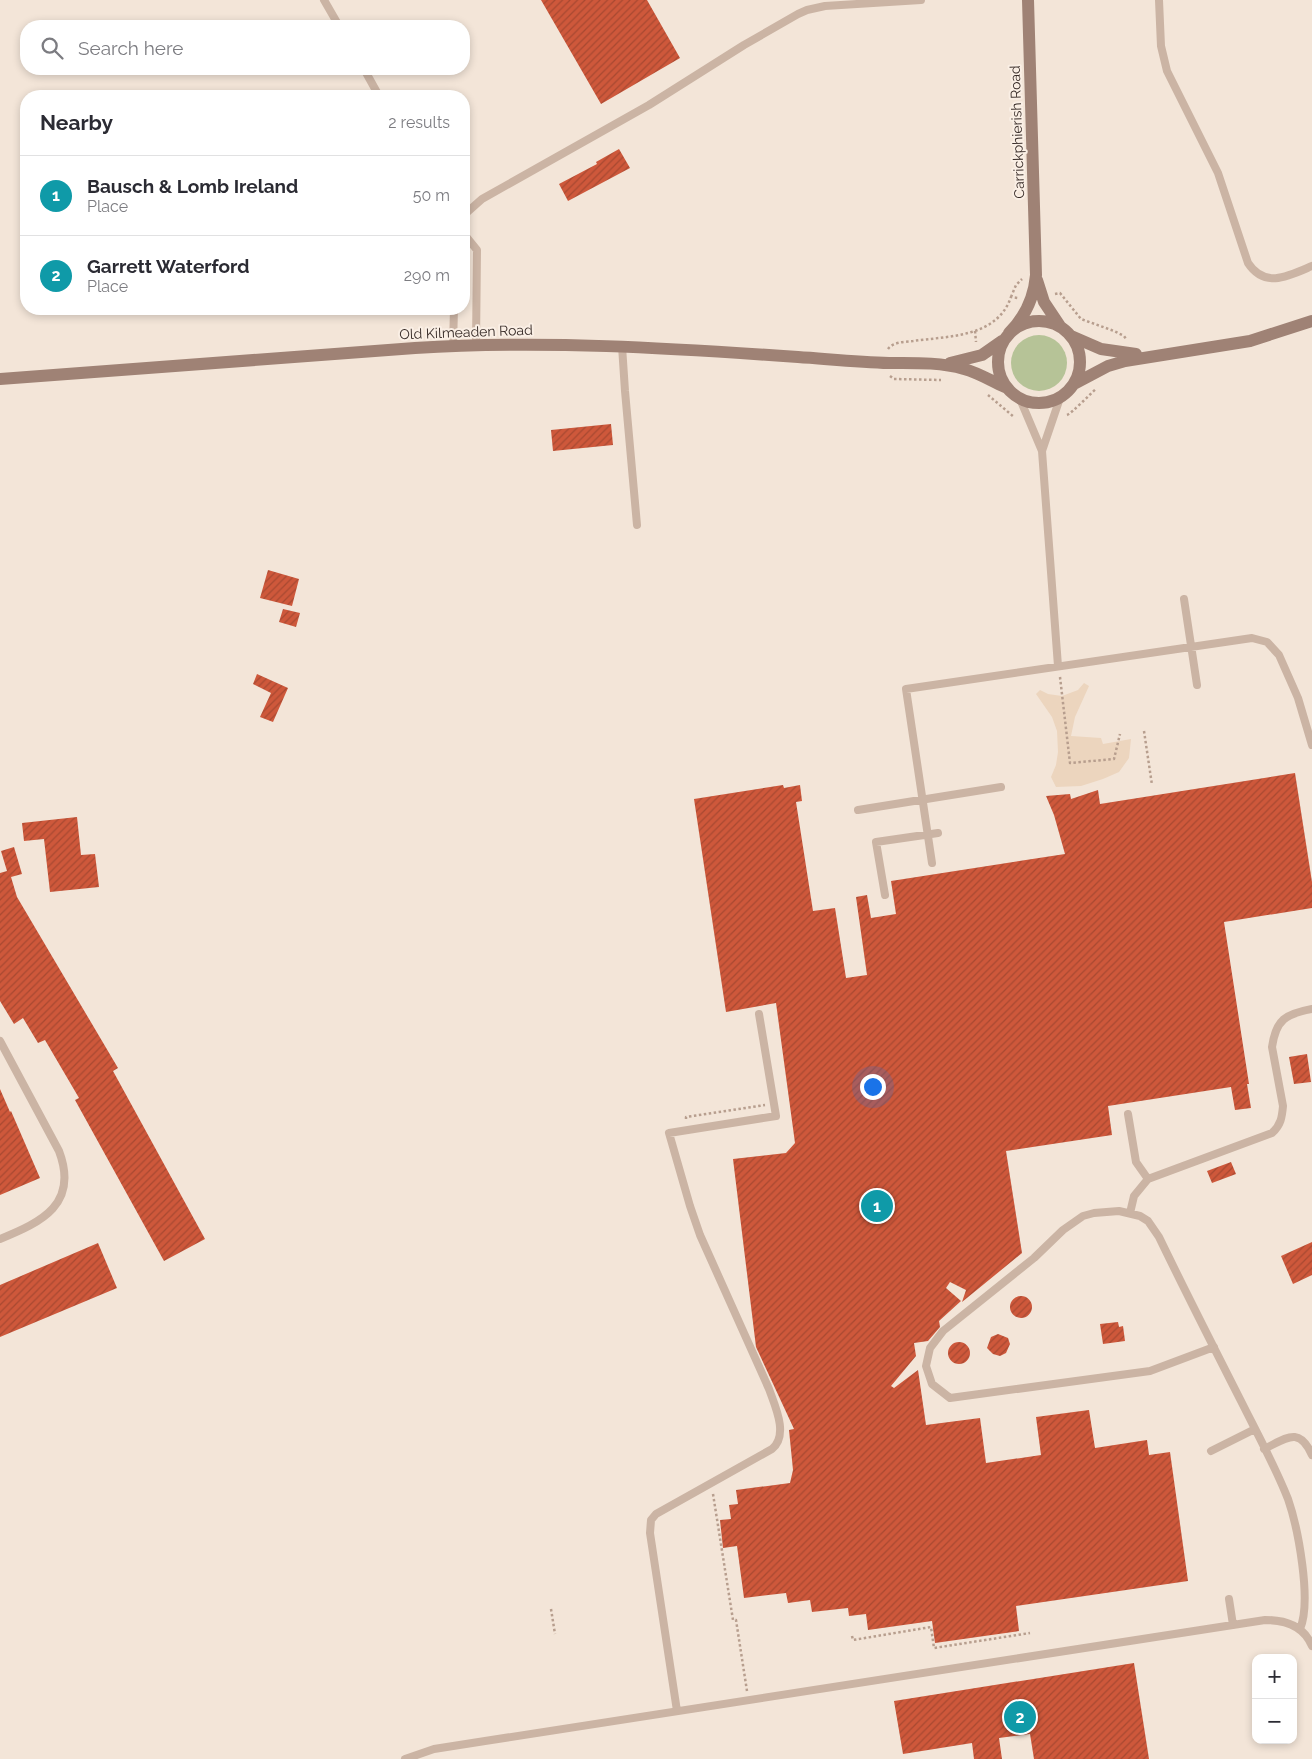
<!DOCTYPE html>
<meta charset="utf-8">
<style>
:root{--surface:#fff;--page:#f2f2f3;--text:#2b2b33;--muted:#7c7c81;--line:#e1e1e2;--accent:#0b8043}
body{margin:0;font-family:Raleway,sans-serif;background:var(--page);color:var(--text)}
.controls{position:absolute;right:15px;bottom:15px;display:grid;overflow:hidden;border-radius:10px;box-shadow:0 2px 8px #0003}
.controls button{width:45px;height:45px;display:grid;place-items:center;padding:0;border:0;border-bottom:1px solid var(--line);background:var(--surface);color:var(--text);font:25px sans-serif}
.you{position:absolute;left:872px;top:1086px;width:18px;height:18px;margin:-12px;border:4px solid #fff;border-radius:50%;background:#1a73e8;box-shadow:0 0 0 8px #1a73e833}
.badge{display:grid;place-items:center;width:32px;height:32px;border-radius:50%;background:var(--accent);color:#fff;font-size:16px;font-weight:700}
.pin{position:absolute;translate:-50% -50%;border:2px solid #fff;box-shadow:0 1px 5px #0006}
.list{margin:0;padding:0;list-style:none}
h2{display:flex;justify-content:space-between;align-items:center;height:65px;margin:0;padding:0 20px;font-size:21px}
h2 small{font-size:16px;font-weight:400;color:var(--muted)}
.list li{display:grid;grid-template-columns:32px 1fr auto;gap:15px;align-items:center;box-sizing:border-box;height:80px;padding:0 20px;border-top:1px solid var(--line)}
.list b{display:block;font-size:19px;white-space:nowrap}
.list p{margin:0;font-size:16px;white-space:nowrap;color:var(--muted)}
.list em{font-size:16px;font-style:normal;color:var(--muted)}
.icon{flex:none;width:28px;height:28px;fill:none;stroke:currentColor;stroke-width:2;stroke-linecap:round;stroke-linejoin:round}
.map{position:relative;flex:none;width:1312px;height:1759px;overflow:hidden}
.search{position:absolute;background:var(--surface);box-shadow:0 2px 8px #0003;left:20px;top:20px;width:450px;height:55px;display:flex;align-items:center;gap:12px;box-sizing:border-box;padding:0 18px;border-radius:20px;color:var(--muted);font-size:19px}
.panel{position:absolute;background:var(--surface);box-shadow:0 2px 8px #0003;left:20px;top:90px;width:450px;height:225px;border-radius:20px}
.map>svg:first-child{display:block}
.green{fill:#b6c397}
.plaza{fill:#ecd5be}
.building{fill:url(#building-hatch)}
.lines{fill:none;stroke-linecap:round;stroke-linejoin:round}
.path{stroke:#b79e8e;stroke-width:2.5;stroke-dasharray:2.5 2.5;stroke-linecap:butt}
.lane{stroke:#cbb4a4;stroke-width:8}
.secondary{stroke:#9f8275;stroke-width:12}
.labels{text-anchor:middle;dominant-baseline:central;stroke-width:4;stroke-linejoin:round;paint-order:stroke}
.street-label{font-size:14px;fill:#362a26;stroke:#faefe5}
</style>
<div class="map">
<svg width="1312" height="1759" viewBox="0 0 1312 1759">
<defs>
<pattern id="building-hatch" width="6" height="6" patternUnits="userSpaceOnUse" patternTransform="scale(1.25)"><rect width="6" height="6" fill="#ce583b"/><path d="M-1 1l2-2M0 6l6-6M5 7l2-2" fill="none" stroke="#a84931"/></pattern>
</defs>
<rect width="100%" height="100%" fill="#f3e5d8"/>
<path class="green" d="M1011 363a28 28 0 1 1 56 0a28 28 0 1 1-56 0Z"/>
<path class="plaza" d="M 1084,683 L 1089,686 L 1075,717 L 1071,736 L 1101,738 L 1103,744 L 1131,739 L 1129,758 L 1119,772 L 1103,779 L 1081,786 L 1056,787 L 1051,777 L 1056,765 L 1058,752 L 1057,731 L 1052,717 L 1036,694 L 1040,690 L 1048,694 L 1062,696 L 1078,690 Z"/>
<path class="building" d="M 541,0 L 647,0 L 680,58 L 601,104 Z
M 619,149 L 630,168 L 568,201 L 559,184 L 597,164 L 596,162 Z
M 611,424 L 613,445 L 553,451 L 551,430 Z
M 268,570 L 299,579 L 292,606 L 260,598 Z
M 283,609 L 300,613 L 296,627 L 279,622 Z
M 257,674 L 288,688 L 273,722 L 260,717 L 271,693 L 253,684 Z
M 1295,773 L 1312,882 L 1312,908 L 1224,922 L 1249,1084 L 1247,1084 L 1251,1108 L 1235,1110 L 1231,1087 L 1108,1106 L 1112,1135 L 1006,1151 L 1022,1253 L 962,1302 L 966,1290 L 950,1282 L 946,1288 L 961,1301 L 939,1321 L 940,1327 L 928,1341 L 914,1343 L 916,1356 L 891,1386 L 894,1388 L 918,1370 L 926,1425 L 980,1418 L 986,1463 L 1041,1455 L 1036,1417 L 1089,1410 L 1095,1448 L 1147,1440 L 1149,1455 L 1170,1452 L 1188,1581 L 1016,1606 L 1019,1631 L 935,1643 L 932,1621 L 868,1630 L 866,1614 L 849,1616 L 848,1608 L 812,1612 L 810,1600 L 788,1603 L 786,1593 L 744,1598 L 737,1546 L 723,1548 L 720,1520 L 731,1519 L 729,1505 L 738,1504 L 736,1490 L 790,1483 L 793,1470 L 789,1430 L 794,1429 L 756,1347 L 733,1159 L 786,1153 L 795,1143 L 776,1003 L 726,1012 L 694,799 L 783,785 L 784,788 L 800,785 L 802,801 L 796,802 L 813,911 L 835,908 L 846,978 L 867,975 L 856,897 L 867,895 L 871,918 L 896,914 L 891,881 L 1065,854 L 1054,815 L 1046,796 L 1070,794 L 1071,799 L 1098,790 L 1100,804 Z
M 77,817 L 81,855 L 95,854 L 99,887 L 50,892 L 44,839 L 24,841 L 22,823 Z
M 14,847 L 22,874 L 11,877 L 17,897 L 118,1068 L 113,1071 L 205,1239 L 164,1261 L 75,1100 L 79,1098 L 45,1040 L 38,1043 L 23,1018 L 14,1024 L 0,1001 L 0,873 L 7,871 L 1,851 Z
M 1307,1054 L 1311,1082 L 1294,1084 L 1289,1057 Z
M 0,1089 L 10,1112 L 11,1111 L 40,1178 L 0,1195 Z
M 1231,1162 L 1236,1174 L 1212,1183 L 1207,1171 Z
M 1312,1242 L 1312,1275 L 1293,1284 L 1281,1256 Z
M 98,1243 L 117,1288 L 0,1337 L 0,1285 Z
M1010 1307a11 11 0 1 1 22 0a11 11 0 1 1-22 0Z
M 1118,1322 L 1119,1327 L 1123,1326 L 1125,1341 L 1103,1344 L 1100,1324 Z
M 998,1334 L 1008,1338 L 1010,1344 L 1006,1353 L 1000,1356 L 993,1354 L 987,1348 L 991,1337 Z
M948 1353a11 11 0 1 1 22 0a11 11 0 1 1-22 0Z
M 1134,1663 L 1149,1759 L 1034,1759 L 1030,1734 L 999,1738 L 1002,1759 L 974,1759 L 972,1743 L 903,1754 L 894,1701 Z"/>
<g class="lines">
<path class="path" d="M 1055,294 L 1060,293 L 1081,319 L 1114,331 L 1124,336 L 1127,340
M 1011,297 L 1016,285 L 1022,279
M 975,331 L 976,342
M 888,349 C 893,342 904,342 913,341 C 948,336 997,338 1011,297 L 1018,298
M 890,376 L 894,379 L 941,380
M 988,395 L 1014,417
M 1067,415 C 1072,413 1089,395 1096,389
M 1060,677 L 1070,763 L 1114,759 L 1120,734
M 1144,731 L 1152,785
M 686,1119 L 686,1117 L 765,1105
M 713,1494 L 733,1620 L 736,1620 L 747,1691
M 551,1609 L 555,1634
M 852,1636 L 853,1640 L 931,1627 L 934,1648 L 1030,1633"/>
<path class="lane" d="M 324,0 L 339,26
M 1159,0 L 1161,46 L 1167,71 L 1218,173 L 1248,263 C 1265,289 1289,276 1312,266
M 364,69 L 379,96
M 464,215 L 482,199 L 649,105 L 744,45 L 798,14 L 807,10 L 825,6 L 921,0
M 464,234 L 477,250 L 476,345
M 453,345 L 454,309
M 622,346 L 625,391 L 637,525
M 1020,399 L 1042,451 L 1058,666
M 1042,451 L 1060,398
M 1184,599 L 1197,685
M 858,810 L 1001,787
M 932,863 L 906,689 L 1252,638 L 1267,642 L 1279,655 L 1298,698 L 1312,745
M 885,895 L 876,842 L 938,833
M 0,1041 L 59,1151 C 79,1204 42,1222 0,1239
M 1128,1114 L 1136,1162 L 1148,1179
M 1130,1213 L 1134,1196 L 1148,1179 L 1272,1133 C 1281,1125 1282,1117 1283,1106 L 1272,1047 C 1276,1019 1286,1014 1312,1009
M 1214,1347 L 1150,1371 L 950,1398 L 932,1384 L 926,1366 L 930,1348 L 943,1331 L 1034,1258 L 1063,1230 L 1083,1216 L 1094,1213 L 1119,1211 L 1140,1216 L 1148,1221 L 1159,1237 C 1186,1293 1214,1348 1242,1403 C 1258,1435 1275,1466 1288,1499 C 1298,1528 1312,1601 1300,1629
M 1264,1449 C 1287,1438 1299,1426 1312,1455
M 1211,1451 L 1255,1429
M 1229,1599 L 1233,1625
M 677,1711 L 650,1533 L 651,1520 L 656,1514 L 772,1449 C 789,1435 775,1406 769,1389 L 700,1235 L 690,1206 L 669,1133 L 776,1116 L 759,1014
M 405,1759 L 434,1749 L 485,1741 L 1265,1620 C 1286,1620 1304,1626 1312,1646"/>
<path class="secondary" d="M 1037,280 L 1044,302 L 1060,326
M998 362a41 41 0 1 1 82 0a41 41 0 1 1-82 0Z
M 1009,333 C 1026,316 1034,298 1036,275 L 1028,0
M 1071,336 L 1101,349 L 1136,354
M 950,363 L 982,355 L 1002,341
M 0,379 L 415,348 C 543,340 670,348 798,357 C 828,359 858,362 889,363 C 914,363 940,362 964,369 C 979,373 991,381 1005,387
M 1074,384 L 1108,366 L 1125,361 L 1250,341 L 1312,321"/>
</g>
<g class="labels">
<g class="street-label">
<text transform="translate(1017 132) rotate(-92)">Carrickphierish Road</text>
<text transform="translate(466 332) rotate(-2)">Old Kilmeaden Road</text>
</g>
</g>
</svg>
<div class="controls">
<button>+</button>
<button>−</button>
</div>
<div class="you"></div>
<div class="pin badge" style="left:877px;top:1206px;background:#0f9aa8">1</div>
<div class="pin badge" style="left:1020px;top:1717px;background:#0f9aa8">2</div>
<div class="search"><svg class="icon" aria-label="search" viewBox="0 0 24 24"><circle cx="10" cy="10" r="6"/><path d="M15 15l6 6"/></svg>Search here</div>
<section class="panel">
<h2>Nearby<small>2 results</small></h2>
<ul class="list">
<li><span class="badge" style="background:#0f9aa8">1</span><div><b>Bausch &amp; Lomb Ireland</b><p>Place</p></div><em>50 m</em></li>
<li><span class="badge" style="background:#0f9aa8">2</span><div><b>Garrett Waterford</b><p>Place</p></div><em>290 m</em></li>
</ul>
</section>
</div>
